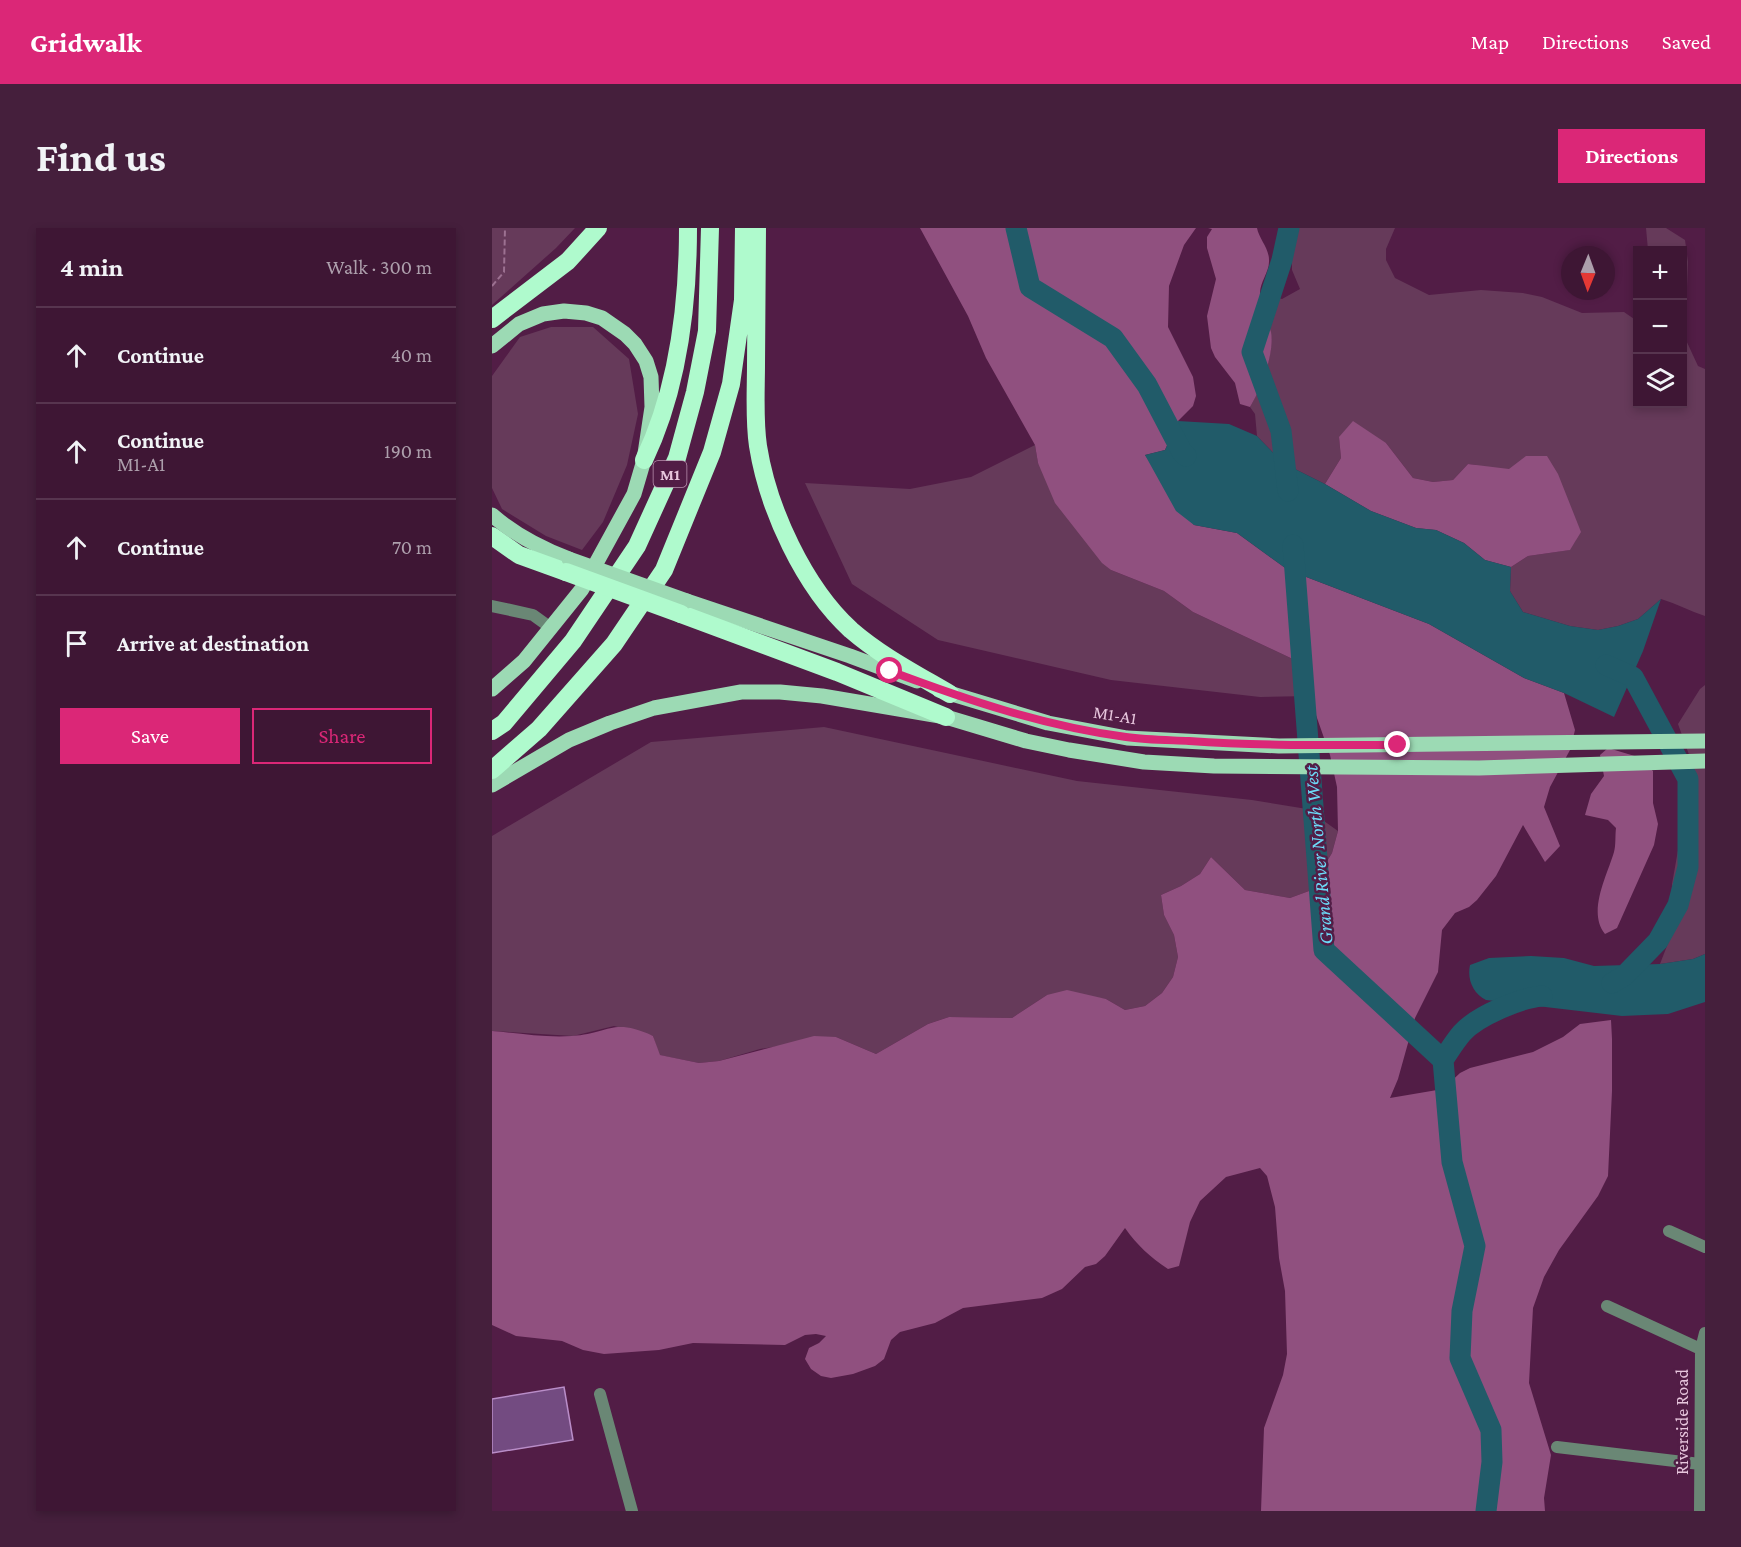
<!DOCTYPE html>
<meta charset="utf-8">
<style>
:root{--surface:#3e1634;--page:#451f3c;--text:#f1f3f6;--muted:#ad9fac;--line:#57354f;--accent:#db2777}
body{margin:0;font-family:"Crimson Pro",serif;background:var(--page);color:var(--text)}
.controls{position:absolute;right:18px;top:18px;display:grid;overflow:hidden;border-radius:0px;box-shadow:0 3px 9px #0003}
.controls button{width:54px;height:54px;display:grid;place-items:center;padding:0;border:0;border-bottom:2px solid var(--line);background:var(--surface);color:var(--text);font:30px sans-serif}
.compass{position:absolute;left:1069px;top:18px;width:54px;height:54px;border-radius:50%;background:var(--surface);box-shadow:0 3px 9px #0003;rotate:181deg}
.stop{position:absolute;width:18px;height:18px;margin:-14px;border:4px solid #db2777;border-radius:50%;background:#fff}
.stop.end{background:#db2777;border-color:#fff;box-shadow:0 2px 6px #0008}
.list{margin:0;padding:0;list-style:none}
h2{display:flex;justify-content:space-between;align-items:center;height:78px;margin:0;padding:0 24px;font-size:26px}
h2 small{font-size:20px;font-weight:400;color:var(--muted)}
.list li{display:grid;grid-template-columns:39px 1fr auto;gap:18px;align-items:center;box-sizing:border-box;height:96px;padding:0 24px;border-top:2px solid var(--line)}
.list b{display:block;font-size:22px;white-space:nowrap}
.list p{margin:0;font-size:20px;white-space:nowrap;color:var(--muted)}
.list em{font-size:20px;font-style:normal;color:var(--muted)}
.actions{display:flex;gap:12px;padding:18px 24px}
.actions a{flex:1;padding:14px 0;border:2px solid var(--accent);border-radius:0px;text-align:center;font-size:21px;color:var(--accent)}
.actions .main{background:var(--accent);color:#fff}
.icon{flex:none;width:33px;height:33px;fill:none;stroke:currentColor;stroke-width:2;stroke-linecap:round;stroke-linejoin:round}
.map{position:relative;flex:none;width:1213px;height:1283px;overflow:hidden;border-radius:0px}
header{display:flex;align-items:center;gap:36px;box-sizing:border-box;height:84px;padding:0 30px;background:var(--accent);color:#fff}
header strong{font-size:28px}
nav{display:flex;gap:33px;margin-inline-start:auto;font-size:21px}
.intro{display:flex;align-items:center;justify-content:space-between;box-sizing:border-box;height:144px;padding:0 36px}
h1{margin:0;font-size:42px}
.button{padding:15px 27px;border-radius:0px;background:var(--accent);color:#fff;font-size:21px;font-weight:700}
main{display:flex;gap:36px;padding:0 36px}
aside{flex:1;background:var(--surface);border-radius:0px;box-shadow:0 3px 9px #0003}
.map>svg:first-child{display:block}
.green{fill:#663a5a}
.forest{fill:#90507f}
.water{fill:#215b69}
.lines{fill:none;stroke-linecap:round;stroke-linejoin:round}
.river{stroke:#215b69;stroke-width:21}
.building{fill:#734b81;stroke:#b98dc8;stroke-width:1.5}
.path{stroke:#9c7191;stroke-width:2;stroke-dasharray:6 3;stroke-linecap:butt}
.minor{stroke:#6a8775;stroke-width:12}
.major{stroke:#9cdab4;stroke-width:15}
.highway{stroke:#affacd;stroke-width:18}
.major-bridge{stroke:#9cdab4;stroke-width:15}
.highway-bridge{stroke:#affacd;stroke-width:18}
.route{stroke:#db2777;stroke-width:8}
.labels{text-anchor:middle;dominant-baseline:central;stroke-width:5;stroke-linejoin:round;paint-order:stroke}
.shield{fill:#521d46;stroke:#ba93b0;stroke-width:1.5}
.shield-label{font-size:16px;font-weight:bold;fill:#e7c6dd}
.street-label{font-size:18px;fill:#e7c6dd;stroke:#521d46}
.water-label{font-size:20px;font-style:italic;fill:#6cdaf7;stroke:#521d46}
</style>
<header>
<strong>Gridwalk</strong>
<nav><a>Map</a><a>Directions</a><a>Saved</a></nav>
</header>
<div class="intro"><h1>Find us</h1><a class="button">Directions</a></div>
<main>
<aside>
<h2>4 min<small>Walk · 300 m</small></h2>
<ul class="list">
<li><svg class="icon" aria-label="ahead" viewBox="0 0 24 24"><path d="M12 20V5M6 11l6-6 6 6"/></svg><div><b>Continue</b></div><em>40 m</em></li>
<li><svg class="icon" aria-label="ahead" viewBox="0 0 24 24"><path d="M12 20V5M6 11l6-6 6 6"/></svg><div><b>Continue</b><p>M1-A1</p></div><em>190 m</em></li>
<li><svg class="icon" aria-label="ahead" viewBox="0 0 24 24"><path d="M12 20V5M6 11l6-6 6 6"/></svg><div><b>Continue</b></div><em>70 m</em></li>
<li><svg class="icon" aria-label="arrive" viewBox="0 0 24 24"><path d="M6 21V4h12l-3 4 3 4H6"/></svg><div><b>Arrive at destination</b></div></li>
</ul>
<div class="actions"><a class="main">Save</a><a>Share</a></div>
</aside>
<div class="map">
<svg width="1213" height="1283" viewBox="0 0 1213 1283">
<rect width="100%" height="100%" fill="#521d46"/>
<path class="green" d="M 0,0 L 83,0 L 64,20 L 0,77 Z
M 800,0 L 903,0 L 894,21 L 894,32 L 903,50 L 937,67 L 989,62 L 1031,65 L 1050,69 L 1090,85 L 1132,84 L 1145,93 L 1146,176 L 1190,176 L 1190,22 L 1156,22 L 1154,0 L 1174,0 L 1193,12 L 1196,34 L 1193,110 L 1206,138 L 1213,141 L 1213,388 C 1198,383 1185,376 1169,371 L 1146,391 L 1126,398 L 1106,402 L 1078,398 L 1031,384 L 1018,363 L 1019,339 L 1036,328 L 1077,322 L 1084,312 L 984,237 L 976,236 L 961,252 L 941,254 L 921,250 L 894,215 L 847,209 L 849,230 L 833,256 L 791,235 L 765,208 L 763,186 L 758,179 C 768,162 782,126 779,107 C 777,93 771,79 767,65 L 790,71 L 808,61 L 800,42 Z
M 59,99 L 101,99 L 137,131 L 146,186 L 135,237 L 111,294 L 90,322 L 54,308 L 10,281 L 0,260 L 0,148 L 28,109 Z
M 543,217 L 546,235 L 619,342 L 672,363 L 701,384 L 805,433 L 817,468 L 768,469 L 619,452 L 446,412 L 360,356 L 313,255 L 418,261 L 479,249 Z
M 1213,457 L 1213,726 L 1201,731 L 1168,736 L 1178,710 L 1180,656 L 1188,611 L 1203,567 L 1200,535 L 1186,496 L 1208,461 Z
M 332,499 L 585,553 L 760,572 L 815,581 L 846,603 L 840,625 L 817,663 L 798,670 L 753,662 L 719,629 L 708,646 L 689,658 L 669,667 L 672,687 L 682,707 L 686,729 L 681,749 L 670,765 L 653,778 L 633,782 L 614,771 L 555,767 L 520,790 L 457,789 L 436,796 L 384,826 L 344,809 L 268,821 L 227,833 L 207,835 L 167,827 L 161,808 L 122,798 L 81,808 L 0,803 L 0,608 L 159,514 Z"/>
<path class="forest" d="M 428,0 L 704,0 L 692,17 L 677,58 L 676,99 L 701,149 L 704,168 L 701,178 L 686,193 L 673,222 L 653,227 L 702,297 L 745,305 L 796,342 L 937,396 L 1032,450 L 1072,465 L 1083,502 L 1078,522 L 1058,559 L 1052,579 L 1068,618 L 1053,634 L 1031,597 L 1004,648 L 985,672 L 977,679 L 963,685 L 950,702 L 946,744 L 923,790 L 906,851 L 898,870 L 951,861 L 968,845 L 978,840 L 1041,824 L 1071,809 L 1088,796 L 1119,792 L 1120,811 L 1120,863 L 1116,948 L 1106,968 L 1067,1022 L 1052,1049 L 1041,1080 L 1037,1155 L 1059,1227 L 1052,1270 L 1053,1283 L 769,1283 L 772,1200 L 791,1147 L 795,1126 L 793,1063 L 787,1030 L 783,979 L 775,948 L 768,940 L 734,949 L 708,973 L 698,994 L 687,1038 L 676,1041 C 658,1029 645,1017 633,1000 L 613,1028 L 604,1036 L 593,1039 L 570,1061 L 550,1070 L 471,1080 L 443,1095 L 408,1104 L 399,1112 L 392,1131 L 383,1138 L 361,1146 L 339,1150 L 329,1148 L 319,1141 L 313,1131 L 317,1120 L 327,1115 L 334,1108 L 324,1106 L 313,1107 L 293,1117 L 201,1115 L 167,1122 L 112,1126 L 91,1122 L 70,1113 L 24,1108 L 0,1097 L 0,803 C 26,805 54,810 80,808 C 117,806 120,789 161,808 L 168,827 L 207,835 L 227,833 L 322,808 L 344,809 L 384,826 L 436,796 L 457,789 L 520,790 L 555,767 L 575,762 L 614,771 L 633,782 L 653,778 L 670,765 L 681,749 L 686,729 L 682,707 L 672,687 L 669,667 L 689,658 L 708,646 L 719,629 L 753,662 L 798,670 L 817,663 L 840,625 L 846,603 L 845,559 L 838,527 L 805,433 L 701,384 L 672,363 L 619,342 L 610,335 L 563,275 L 546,235 L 543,217 L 494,130 L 476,88 Z
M 716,0 L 765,0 C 767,11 778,21 777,34 C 777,44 768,54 768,65 C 767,77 776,92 779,104 C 783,124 769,162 758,179 L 748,176 L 743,155 L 723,129 L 719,120 L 715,88 L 724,51 L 715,20 L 715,9 L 720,1 Z
M 861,193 L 894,215 L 921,250 L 941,254 L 961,252 L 976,236 L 1017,241 L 1034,228 L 1055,228 L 1066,246 L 1089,304 L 1078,322 L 1036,328 L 1019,339 L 993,332 L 972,315 L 944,302 L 924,300 L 879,283 L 833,256 L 849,230 L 847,209 Z
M 1116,520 L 1146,529 L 1161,543 L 1161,575 L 1166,596 L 1162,617 L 1125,700 L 1113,706 C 1095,684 1115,648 1122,624 C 1124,617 1123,608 1124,600 L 1116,592 L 1093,587 L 1099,566 L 1112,548 L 1108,527 Z"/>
<path class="water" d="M 686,193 L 737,196 L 765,208 L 791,235 L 833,256 L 879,283 L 924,300 L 944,302 L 972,315 L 993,332 L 1019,339 L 1018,363 L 1031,384 L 1078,398 L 1106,402 L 1126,398 L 1146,391 L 1169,371 L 1151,423 L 1122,489 L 1072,465 L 1032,450 L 937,396 L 796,342 L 745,305 L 702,297 L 684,283 L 653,227 L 673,222 Z
M 1213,726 L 1213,774 L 1176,786 L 1130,788 L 994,772 C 981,765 975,752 978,737 L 997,730 L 1039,728 L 1072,730 L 1102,738 L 1168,736 L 1201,731 Z"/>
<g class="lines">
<path class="river" d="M 524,0 L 538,59 L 621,110 L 655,157 L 690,224 L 694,228
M 796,263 L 789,203 L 760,124 L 790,32 L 797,0
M 801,317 L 832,722 L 951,832 L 960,934 L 983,1018 L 970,1083 L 968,1130 L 999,1202 L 1000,1234 L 994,1283
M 1114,437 L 1141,449 L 1196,551 L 1196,639 L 1186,677 L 1166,713 L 1132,748 L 1120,755
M 951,832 C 957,823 963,813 970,805 C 985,788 1028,770 1050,768"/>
</g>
<path class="building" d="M 72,1159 L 81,1212 L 0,1225 L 0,1171 Z"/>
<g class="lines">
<path class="path" d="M 0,58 L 12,44 L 13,0"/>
<path class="minor" d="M 0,378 L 41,387 L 59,400
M 1177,1003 L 1213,1019
M 1115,1078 L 1213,1123
M 108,1166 L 140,1283
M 1065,1219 L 1208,1236
M 1208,1283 L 1209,1121 L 1213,1105"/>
<path class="major" d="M 0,118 L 27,96 L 51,86 L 72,83 L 94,85 L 110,90 L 133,106 L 143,116 L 154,133 L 159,149 L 160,179 L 152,232 L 142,266 L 90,361 L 32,433 L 0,461
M 0,287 C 23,307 48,320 77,331
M 195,373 L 358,428 L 425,453
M 447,462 L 556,495 L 635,510 L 787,518 L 1213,513
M 0,557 L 77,512 L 118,495 L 162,480 L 249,464 L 288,464 L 330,468 L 454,489 L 534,513 L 577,522 L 652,534 L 722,538 L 987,540 L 1213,533"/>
<path class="highway" d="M 265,0 C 265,45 264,91 264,136 C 264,163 262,192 266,218 C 276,281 312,359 359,402 C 389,428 424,446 458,466
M 0,91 L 76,33 L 106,0
M 152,232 C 186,161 196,78 196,0
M 0,308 L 27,327 L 74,344
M 189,386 L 345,444 L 454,489
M 0,503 L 12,495 L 81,413 L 145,318 L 185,230 L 203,164 L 215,103 L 218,0
M 0,542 L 47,501 L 122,416 L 172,342 L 220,224 L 239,156 L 251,72 L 252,0"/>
<path class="major-bridge" d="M 77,331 L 195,373"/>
<path class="highway-bridge" d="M 74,344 L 189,386"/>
</g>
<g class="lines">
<path class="route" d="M 398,443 C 475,472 552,498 634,509 C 655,512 676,512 697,513 C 767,518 836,517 906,517"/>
</g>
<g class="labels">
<rect class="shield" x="161.5" y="233" width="33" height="26" rx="4.5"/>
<g class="shield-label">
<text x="178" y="246">M1</text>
</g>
<g class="street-label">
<text transform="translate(623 487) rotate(9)">M1-A1</text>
<text transform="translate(1190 1194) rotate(-90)">Riverside Road</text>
</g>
<g class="water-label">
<text transform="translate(826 627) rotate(-95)">Grand River North West</text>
</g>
</g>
</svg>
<div class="controls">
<button>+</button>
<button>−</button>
<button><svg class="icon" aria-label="layers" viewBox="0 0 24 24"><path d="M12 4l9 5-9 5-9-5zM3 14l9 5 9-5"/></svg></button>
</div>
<svg class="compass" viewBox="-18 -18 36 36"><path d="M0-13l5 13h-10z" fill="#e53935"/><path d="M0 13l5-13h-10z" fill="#ad9fac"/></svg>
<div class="stop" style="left:398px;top:443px"></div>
<div class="stop end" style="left:906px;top:517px"></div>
</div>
</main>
